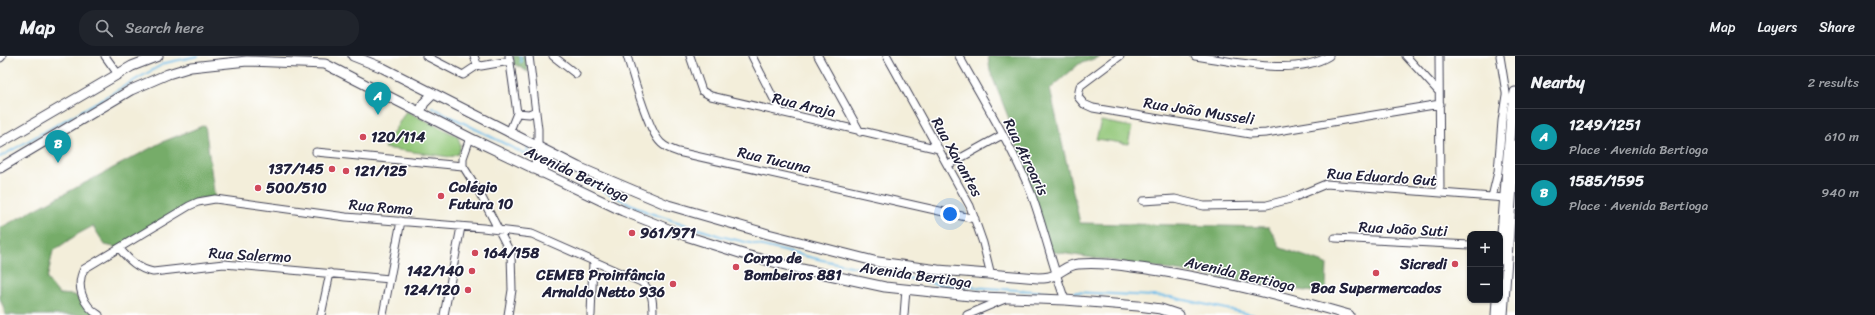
<!DOCTYPE html>
<meta charset="utf-8">
<style>
:root{--surface:#171b24;--page:#20242c;--text:#f1f3f6;--muted:#9ea1a6;--line:#363941;--accent:#d1495b}
body{margin:0;font-family:Sriracha,sans-serif;background:var(--page);color:var(--text)}
.controls{position:absolute;right:12px;bottom:12px;display:grid;overflow:hidden;border-radius:8px;box-shadow:0 1px 3px #0004}
.controls button{width:36px;height:36px;display:grid;place-items:center;padding:0;border:0;border-bottom:1px solid var(--line);background:var(--surface);color:var(--text);font:20px sans-serif}
.you{position:absolute;left:950px;top:158px;width:14px;height:14px;margin:-10px;border:3px solid #fff;border-radius:50%;background:#1a73e8;box-shadow:0 0 0 6px #1a73e833}
.badge{display:grid;place-items:center;width:26px;height:26px;border-radius:50%;background:var(--accent);color:#fff;font-size:13px;font-weight:700}
.pin{position:absolute;translate:-50% -33px;filter:drop-shadow(0 1px 2px #0008)}
.pin::after{content:'';position:absolute;top:21px;width:14px;height:12px;background:inherit;clip-path:polygon(0 0,100% 0,50% 100%)}
.list{margin:0;padding:0;list-style:none}
h2{display:flex;justify-content:space-between;align-items:center;height:52px;margin:0;padding:0 16px;font-size:17px}
h2 small{font-size:13px;font-weight:400;color:var(--muted)}
.list li{display:grid;grid-template-columns:26px 1fr auto;gap:12px;align-items:center;box-sizing:border-box;height:56px;padding:0 16px;border-top:1px solid var(--line)}
.list b{display:block;font-size:15px;white-space:nowrap}
.list p{margin:0;font-size:13px;white-space:nowrap;color:var(--muted)}
.list em{font-size:13px;font-style:normal;color:var(--muted)}
.icon{flex:none;width:22px;height:22px;fill:none;stroke:currentColor;stroke-width:2;stroke-linecap:round;stroke-linejoin:round}
.map{position:relative;flex:none;width:1515px;height:259px;overflow:hidden}
header{display:flex;align-items:center;gap:24px;box-sizing:border-box;height:56px;padding:0 20px;background:var(--surface);border-bottom:1px solid var(--line)}
header strong{font-size:19px}
nav{display:flex;gap:22px;margin-inline-start:auto;font-size:14px}
.search{width:280px;height:36px;background:var(--page);display:flex;align-items:center;gap:10px;box-sizing:border-box;padding:0 14px;border-radius:16px;color:var(--muted);font-size:15px}
main{display:flex}
aside{flex:1;background:var(--surface)}
.map>svg:first-child{display:block}
.green{fill:#93c779;stroke:#5a745a}
.forest{fill:#76ac69;stroke:#4c6752}
.lines{fill:none;stroke-linecap:round;stroke-linejoin:round}
.stream{stroke:#70bdea;stroke-width:2}
.street-casing{stroke:#414153;stroke-width:9}
.secondary-casing{stroke:#414153;stroke-width:11}
.street{stroke:#fff;stroke-width:7}
.secondary{stroke:#fff;stroke-width:9}
.poi-dot{fill:#d1495b;stroke:#fff;stroke-width:1.5}
.labels{text-anchor:middle;dominant-baseline:central;stroke-width:3;stroke-linejoin:round;paint-order:stroke}
.street-label{font-size:15px;fill:#22223b;stroke:#fff}
.poi-label{font-size:15px;font-weight:bold;fill:#22223b;stroke:#fff;text-anchor:start}
</style>
<header>
<strong>Map</strong>
<div class="search"><svg class="icon" aria-label="search" viewBox="0 0 24 24"><circle cx="10" cy="10" r="6"/><path d="M15 15l6 6"/></svg>Search here</div>
<nav><a>Map</a><a>Layers</a><a>Share</a></nav>
</header>
<main>
<div class="map">
<svg width="1515" height="259" viewBox="0 0 1515 259">
<rect width="100%" height="100%" fill="#fff"/>
<filter id="ink" filterUnits="userSpaceOnUse"><feTurbulence type="fractalNoise" baseFrequency=".025" numOctaves="2"/><feDisplacementMap in="SourceGraphic" scale="8" xChannelSelector="R" yChannelSelector="G"/><feConvolveMatrix kernelMatrix="1 2 1 2 8 2 1 2 1" color-interpolation-filters="sRGB"/></filter>
<filter id="wash" filterUnits="userSpaceOnUse"><feTurbulence type="fractalNoise" baseFrequency=".012" numOctaves="4" result="noise"/><feDisplacementMap in="SourceGraphic" scale="16" xChannelSelector="R" yChannelSelector="G"/><feGaussianBlur stdDeviation="0.9" result="paint"/><feColorMatrix in="noise" values="0 0 0 0 0 0 0 0 0 0 0 0 0 0 0 0 0 1.4 0 .05"/><feComposite in="paint" operator="in"/></filter>
<g filter="url(#wash)">
<rect width="100%" height="100%" fill="#f3eeda"/>
<path class="green" d="M 406,55 L 457,80 C 461,87 461,91 458,98 L 450,101 L 384,92 Z
M 1101,65 L 1132,71 L 1128,88 L 1096,83 Z"/>
<path class="forest" d="M 513,0 L 526,0 L 528,16 L 514,8 Z
M 988,0 L 1102,0 L 1079,8 L 1050,33 L 1080,167 L 1269,171 L 1281,192 L 1327,208 L 1326,238 L 1048,195 L 1009,63 L 990,15 Z
M 205,69 L 215,143 L 199,142 L 189,150 L 119,192 L 105,189 L 93,170 L 78,178 L 53,195 L 47,223 L 59,238 L 75,239 L 89,252 L 102,259 L 6,259 L 0,242 L 0,172 L 162,86 Z"/>
<g class="lines">
<path class="stream" d="M 520,0 L 521,6
M 432,51 L 535,103
M 527,99 L 528,90
M 0,101 L 165,7 L 198,0
M 579,123 L 647,156 L 720,180 L 822,204 L 941,229 L 1049,236
M 1074,236 L 1171,241 L 1254,259"/>
</g>
</g>
<g filter="url(#ink)">
<g class="lines">
<g class="street-casing">
<path id="street" d="M 105,0 L 118,18
M 426,0 L 463,19 L 478,9
M 474,0 L 477,8 L 481,10 L 510,5
M 509,0 L 517,57 L 509,77
M 529,0 L 538,73 L 538,91
M 553,0 L 576,18
M 627,0 C 633,19 648,75 661,87 C 666,92 672,94 678,96 L 975,163
M 690,0 L 702,35 L 711,40 L 939,93
M 752,0 L 781,57
M 818,0 L 860,76
M 887,0 L 970,150 L 983,187 L 991,219
M 959,0 C 983,44 1012,90 1031,137 C 1044,172 1052,209 1065,244
M 1120,0 L 1080,30 L 1078,41 L 1084,48 L 1093,52 L 1250,78 L 1266,77 L 1440,48
M 1195,0 C 1232,5 1295,21 1329,0
M 1406,0 L 1439,36
M 1439,0 L 1440,137
M 1500,0 L 1507,43
M 517,57 L 529,58 L 536,55
M 470,82 L 463,102 L 463,110 L 478,134 L 511,198 L 512,234 L 508,259
M 316,96 L 463,110
M 948,109 L 1002,79
M 1492,141 L 1498,116 L 1502,65 L 1506,39
M 1143,145 L 1175,143 L 1204,150 L 1267,149 L 1290,143 L 1326,128 L 1505,142
M 1335,182 L 1470,189
M 119,192 C 129,204 138,213 153,216 L 224,208 L 390,223
M 99,259 C 83,250 75,230 84,213 L 189,150 L 198,146 L 215,143 L 346,161 L 483,172 L 532,178 L 641,226 C 653,235 653,245 653,259
M 321,259 L 330,217
M 383,259 L 401,165
M 444,259 L 461,171
M 591,259 L 593,206
M 904,259 L 906,233
M 967,259 L 1005,243"/>
</g>
<g class="secondary-casing">
<path id="secondary" d="M 353,0 L 383,12 L 578,111 L 668,149 L 768,178 L 878,206 L 938,214 L 1038,222 C 1044,222 1051,222 1056,218 C 1064,214 1068,209 1078,208 C 1101,206 1125,210 1147,213 C 1216,223 1283,240 1349,259
M 0,1 L 1,0
M 420,56 L 424,47 L 433,38
M 0,87 L 132,10 L 158,0
M 0,112 L 131,34 L 168,18 L 191,11 L 247,5 L 325,8 L 470,82 L 623,155 L 686,180 L 746,199 L 797,212 L 885,231 L 980,241 L 1065,244 L 1138,250 L 1161,253 L 1179,259
M 533,113 L 543,94
M 541,117 L 551,98
M 1500,204 L 1511,59 L 1515,36
M 1496,259 L 1497,244
M 1503,259 L 1515,89"/>
</g>
<use href="#street" class="street"/>
<use href="#secondary" class="secondary"/>
</g>
</g>
<g class="poi-dot">
<circle cx="363" cy="81" r="4"/>
<circle cx="332" cy="113" r="4"/>
<circle cx="346" cy="115" r="4"/>
<circle cx="258" cy="132" r="4"/>
<circle cx="441" cy="140" r="4"/>
<circle cx="632" cy="177" r="4"/>
<circle cx="475" cy="197" r="4"/>
<circle cx="1455" cy="208" r="4"/>
<circle cx="736" cy="211" r="4"/>
<circle cx="472" cy="215" r="4"/>
<circle cx="1376" cy="217" r="4"/>
<circle cx="673" cy="228" r="4"/>
<circle cx="468" cy="234" r="4"/>
</g>
<g class="labels">
<g class="street-label">
<text transform="translate(804 49) rotate(13)">Rua Araja</text>
<text transform="translate(1199 55) rotate(9)">Rua João Musseli</text>
<text transform="translate(957 101) rotate(61)">Rua Xavantes</text>
<text transform="translate(1026 101) rotate(64)">Rua Atroaris</text>
<text transform="translate(774 104) rotate(13)">Rua Tucuna</text>
<text transform="translate(577 118) rotate(25)">Avenida Bertioga</text>
<text transform="translate(1382 121) rotate(4)">Rua Eduardo Gut</text>
<text transform="translate(381 151) rotate(5)">Rua Roma</text>
<text transform="translate(1403 173) rotate(3)">Rua João Suti</text>
<text transform="translate(250 199) rotate(3)">Rua Salermo</text>
<text transform="translate(1240 218) rotate(13)">Avenida Bertioga</text>
<text transform="translate(916 219) rotate(8)">Avenida Bertioga</text>
</g>
<g class="poi-label">
<text x="371" y="81">120/114</text>
<text x="324" y="113" text-anchor="end">137/145</text>
<text x="354" y="115">121/125</text>
<text x="449" y="131">Colégio<tspan x="449" dy="17">Futura 10</tspan></text>
<text x="266" y="132">500/510</text>
<text x="640" y="177">961/971</text>
<text x="483" y="197">164/158</text>
<text x="744" y="202">Corpo de<tspan x="744" dy="17">Bombeiros 881</tspan></text>
<text x="1447" y="208" text-anchor="end">Sicredi</text>
<text x="464" y="215" text-anchor="end">142/140</text>
<text x="665" y="219" text-anchor="end">CEMEB Proinfância<tspan x="665" dy="17">Arnaldo Netto 936</tspan></text>
<text x="1376" y="232" text-anchor="middle">Boa Supermercados</text>
<text x="460" y="234" text-anchor="end">124/120</text>
</g>
</g>
</svg>
<div class="controls">
<button>+</button>
<button>−</button>
</div>
<div class="you"></div>
<div class="pin badge" style="left:378px;top:59px;background:#0f9aa8">A</div>
<div class="pin badge" style="left:58px;top:107px;background:#0f9aa8">B</div>
</div>
<aside>
<h2>Nearby<small>2 results</small></h2>
<ul class="list">
<li><span class="badge" style="background:#0f9aa8">A</span><div><b>1249/1251</b><p>Place · Avenida Bertioga</p></div><em>610 m</em></li>
<li><span class="badge" style="background:#0f9aa8">B</span><div><b>1585/1595</b><p>Place · Avenida Bertioga</p></div><em>940 m</em></li>
</ul>
</aside>
</main>
